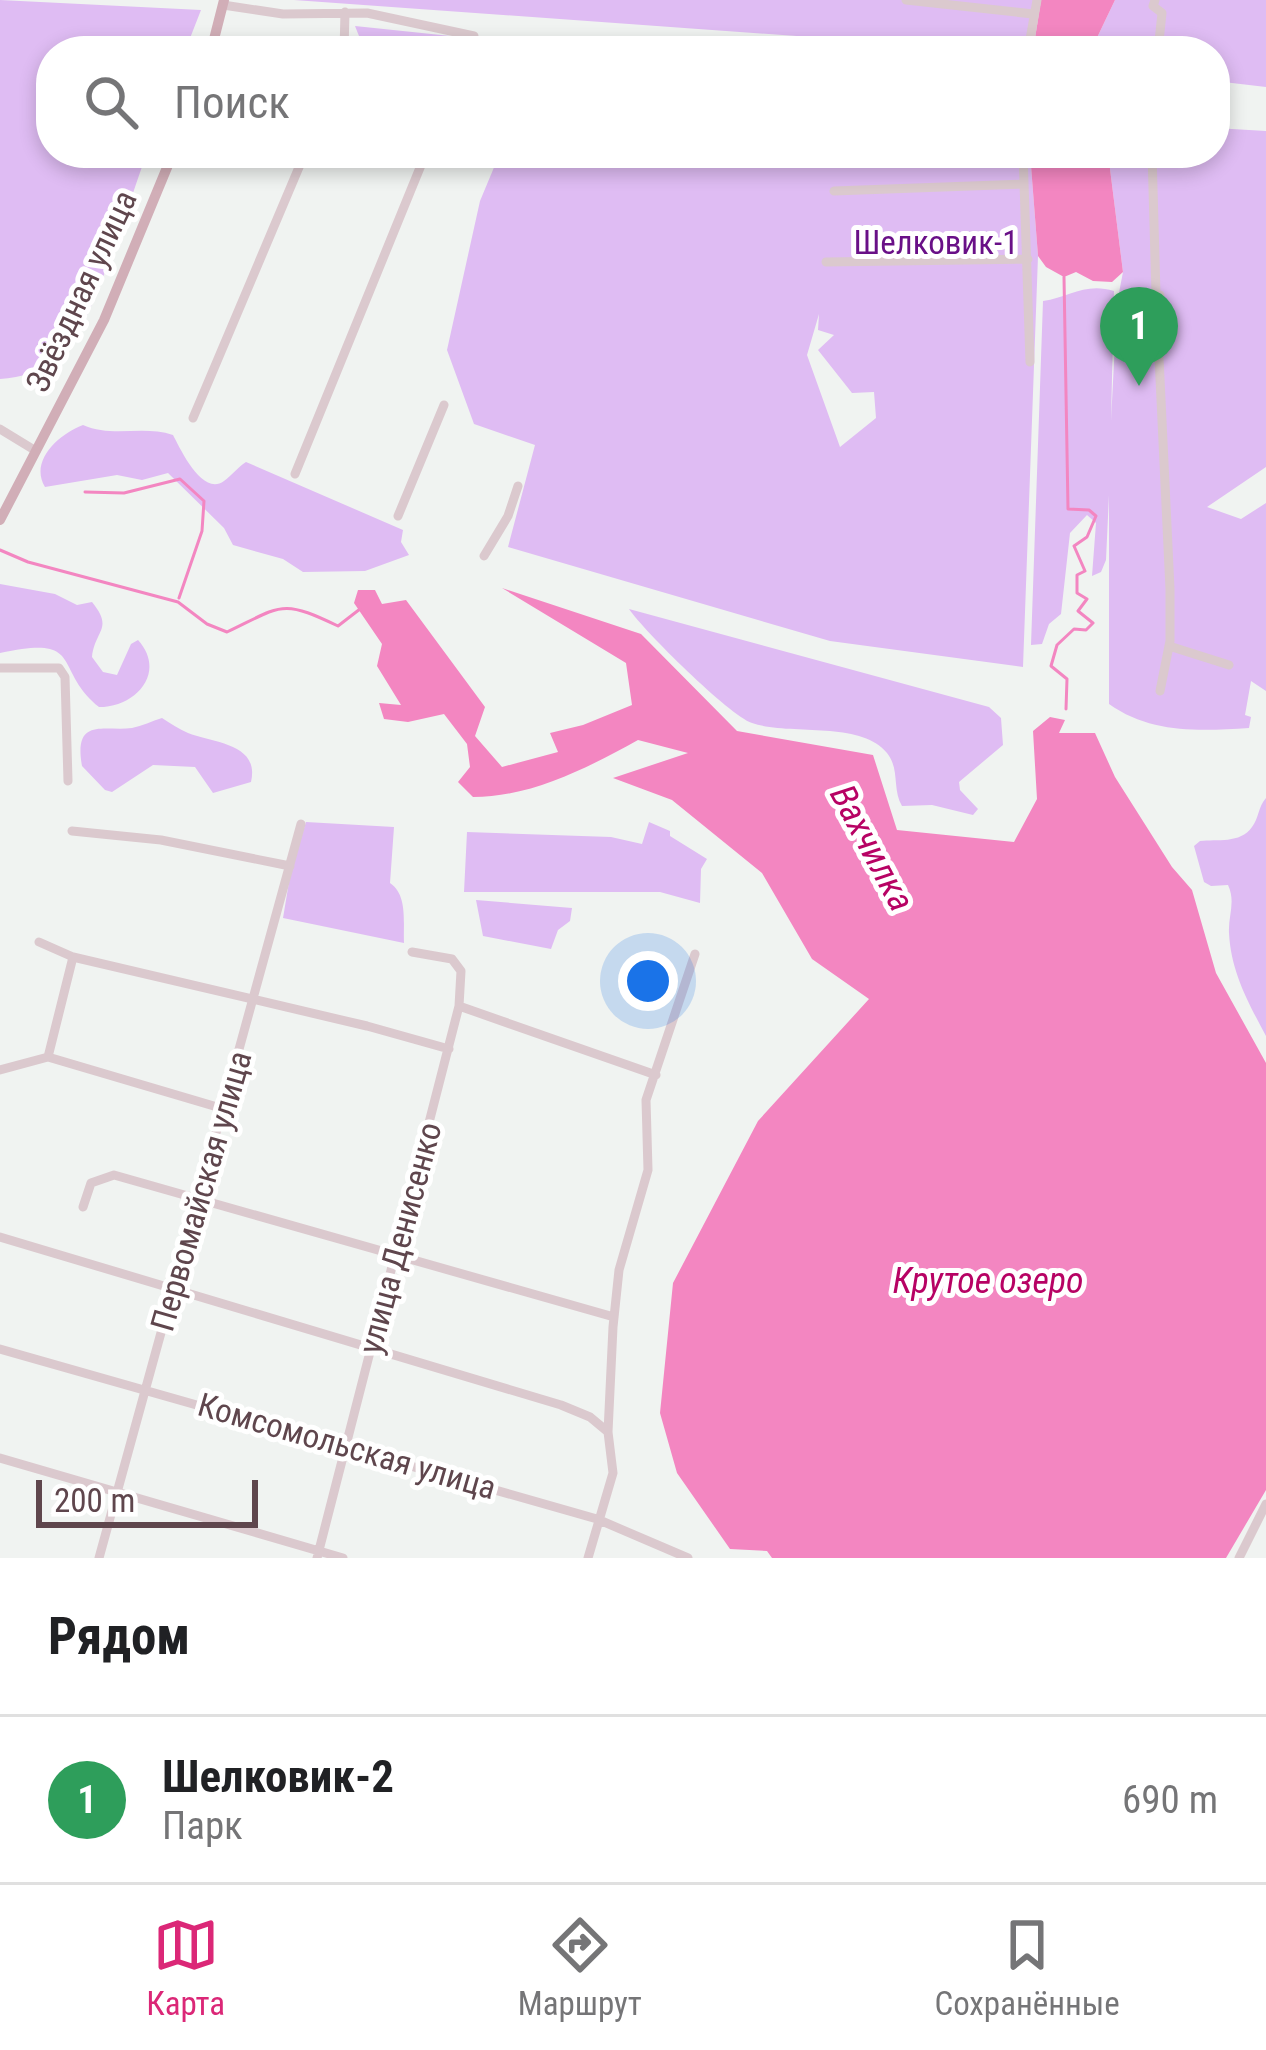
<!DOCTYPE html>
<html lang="ru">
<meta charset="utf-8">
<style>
:root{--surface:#fff;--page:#f2f2f2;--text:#202124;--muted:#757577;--line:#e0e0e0;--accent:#db2777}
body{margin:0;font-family:"Roboto Condensed",sans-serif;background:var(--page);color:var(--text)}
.scale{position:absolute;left:36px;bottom:30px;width:222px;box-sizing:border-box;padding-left:12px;border:6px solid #5f464d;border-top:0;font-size:33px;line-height:42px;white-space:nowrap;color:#5f464d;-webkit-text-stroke:9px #fff;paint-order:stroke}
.you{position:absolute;left:648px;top:981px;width:42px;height:42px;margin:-30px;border:9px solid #fff;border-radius:50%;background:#1a73e8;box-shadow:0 0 0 18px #1a73e833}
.badge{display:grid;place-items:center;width:78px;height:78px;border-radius:50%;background:var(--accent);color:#fff;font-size:39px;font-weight:700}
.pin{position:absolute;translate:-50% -99px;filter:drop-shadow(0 3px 6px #0008)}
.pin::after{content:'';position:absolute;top:63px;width:42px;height:36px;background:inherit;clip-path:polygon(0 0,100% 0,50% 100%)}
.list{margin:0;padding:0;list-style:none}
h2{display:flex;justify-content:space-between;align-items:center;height:156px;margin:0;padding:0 48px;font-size:51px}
h2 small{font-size:39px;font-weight:400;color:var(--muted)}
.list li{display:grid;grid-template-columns:78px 1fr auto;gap:36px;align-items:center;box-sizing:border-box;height:168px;padding:0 48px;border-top:3px solid var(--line)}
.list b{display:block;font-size:45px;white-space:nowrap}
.list p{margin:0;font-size:39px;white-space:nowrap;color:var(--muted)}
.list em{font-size:39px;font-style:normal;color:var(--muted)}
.icon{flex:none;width:66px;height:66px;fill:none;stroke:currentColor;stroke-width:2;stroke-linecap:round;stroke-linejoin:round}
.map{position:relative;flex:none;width:1266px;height:1558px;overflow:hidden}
.search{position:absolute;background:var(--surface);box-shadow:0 6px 18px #0003;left:36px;right:36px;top:36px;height:132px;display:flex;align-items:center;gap:30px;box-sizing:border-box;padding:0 42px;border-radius:48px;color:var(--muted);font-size:45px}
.sheet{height:324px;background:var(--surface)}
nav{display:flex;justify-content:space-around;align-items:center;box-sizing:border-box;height:168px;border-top:3px solid var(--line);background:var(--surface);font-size:33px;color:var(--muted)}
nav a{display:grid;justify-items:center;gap:6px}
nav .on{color:var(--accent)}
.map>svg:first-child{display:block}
.green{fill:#dfbcf3;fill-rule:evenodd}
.water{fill:#f386c1}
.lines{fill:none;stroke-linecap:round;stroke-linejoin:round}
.stream{stroke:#f386c1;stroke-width:3}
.minor{stroke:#dbc9ce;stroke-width:9}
.major{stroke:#d1aeb7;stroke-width:10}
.labels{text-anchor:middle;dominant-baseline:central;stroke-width:10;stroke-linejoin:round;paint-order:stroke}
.park-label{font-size:33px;fill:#691087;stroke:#fff}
.street-label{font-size:33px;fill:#5f464d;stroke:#fff}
.water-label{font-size:36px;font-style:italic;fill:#b70264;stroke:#fff}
</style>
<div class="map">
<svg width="1266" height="1558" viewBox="0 0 1266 1558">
<rect width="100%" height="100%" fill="#f0f3f1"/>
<path class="green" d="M 0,0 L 201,10 L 185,51 L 51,51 L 51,153 L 147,153 C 131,195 90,334 60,357 C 43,371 21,378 0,379 Z
M 294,0 L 1041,0 L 1033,51 L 851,51 L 852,40 Z
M 1115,0 L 1266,0 L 1266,87 L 1215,81 L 1215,51 L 1098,51 L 1094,44 Z
M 355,26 L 595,51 L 365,51 Z
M 1215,128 L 1266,131 L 1266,467 L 1207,507 L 1241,519 L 1266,503 L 1266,691 L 1251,681 L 1245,715 L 1251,717 L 1249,728 C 1200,731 1151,734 1109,704 L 1109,495 L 1106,560 L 1101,572 L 1092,576 L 1096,523 L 1087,515 L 1070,533 L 1061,614 L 1049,624 L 1042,644 L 1031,645 L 1043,301 C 1069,297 1086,282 1114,291 L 1111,421 L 1117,303 L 1123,272 L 1108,153 L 1215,153 Z
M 500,153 L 1030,153 L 1038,256 L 1023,667 L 830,641 L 508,547 L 535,445 L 474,424 L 447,350 L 480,201 ZM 819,314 L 818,330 L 834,335 L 818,350 L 852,393 L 874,392 L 876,418 L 840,447 L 807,355 Z
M 83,425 C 112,438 143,425 173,435 C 180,448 202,497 224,481 C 232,475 238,467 246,462 L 403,530 L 401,542 L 409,555 L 365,571 L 303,572 L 283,559 L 233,545 L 224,528 L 168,473 L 142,480 L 117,475 L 45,487 C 29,461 59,434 83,425 Z
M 0,584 L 55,594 L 77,605 L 92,602 C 114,629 95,630 92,657 L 103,672 L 117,675 L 131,644 L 138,640 C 167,672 136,707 99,707 C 52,669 86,634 0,653 Z
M 629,609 L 989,707 L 1001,718 L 1003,745 L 959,782 L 960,790 L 978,809 L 973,815 L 932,805 L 902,806 C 892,789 900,769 887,753 C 861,720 789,736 752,723 C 729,715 644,631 629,609 Z
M 162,718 C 170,723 179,729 188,733 C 213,743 260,743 251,782 L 213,793 L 195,767 L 153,765 L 112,792 L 105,790 L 82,766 C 73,716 105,732 132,728 C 142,726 152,721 162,718 Z
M 1266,798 L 1266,1036 C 1248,1002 1231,972 1229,933 C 1228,916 1236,902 1228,885 L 1211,886 L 1204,882 L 1194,846 L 1200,841 C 1217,839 1240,844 1252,827 C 1259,818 1258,807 1266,798 Z
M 306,822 L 394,827 L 390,883 C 408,895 403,923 404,943 L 283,918 L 291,870 Z
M 649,822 L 670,831 L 670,836 L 707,859 L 701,869 L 700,903 L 660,892 L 464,892 L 467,832 L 611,837 L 642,844 Z
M 476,900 L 572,908 L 570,921 L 558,930 L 551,949 L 483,936 Z"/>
<path class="water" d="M 1041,0 L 1115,0 L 1094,44 L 1098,51 L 1033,51 Z
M 1030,153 L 1108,153 L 1123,272 L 1112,282 L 1093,281 L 1076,272 L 1064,277 L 1046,267 L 1038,256 Z
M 502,588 L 641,634 L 737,731 L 873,755 L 897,830 L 1014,842 L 1037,799 L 1033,731 L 1050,717 L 1065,720 L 1059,733 L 1095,733 L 1115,777 L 1172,867 L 1192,890 L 1216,973 L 1266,1063 L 1266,1490 L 1226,1558 L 772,1558 L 767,1551 L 730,1549 L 677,1473 L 660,1413 L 673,1283 L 758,1121 L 869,999 L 812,959 L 762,873 L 672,800 L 613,778 L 688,753 L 638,740 C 587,768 532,797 473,797 L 458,782 L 470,767 L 467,744 L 444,714 L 408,722 L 384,719 L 379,703 L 401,705 L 377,666 L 382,644 L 354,603 L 358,590 L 375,590 L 382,604 L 406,600 L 485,707 L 475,736 L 502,767 L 558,752 L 550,733 L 583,725 L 632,705 L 626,663 Z"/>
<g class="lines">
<path class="stream" d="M 1064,277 L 1068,509 L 1089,510 L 1096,516 L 1087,537 L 1074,546 L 1085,571 L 1077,575 L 1077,593 L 1087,599 L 1078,611 L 1093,623 L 1086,630 L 1074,629 L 1057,645 L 1051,666 L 1067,679 L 1066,709
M 85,492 L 124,493 L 180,479 L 204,501 L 202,531 L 179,598
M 0,550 L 28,562 L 178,602 L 207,624 L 227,632 C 282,606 280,598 338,626 L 360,609"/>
<path class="minor" d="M 906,0 L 1033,14
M 1155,0 L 1153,6 L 1162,13 L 1158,51
M 223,5 L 283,14 L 367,13 L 474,36 L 467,51
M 344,51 L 345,12
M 1028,51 L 1037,0
M 1023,153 L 1030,362
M 1152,153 L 1156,294 L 1160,295
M 834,191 L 1022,184
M 826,262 L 1028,259
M 1156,294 L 1170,589 L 1170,641 L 1160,691
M 193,418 L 305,153
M 0,429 L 36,451
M 295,474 L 426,153
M 398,516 L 444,405
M 484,556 L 508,516 L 518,486
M 1169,646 L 1229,665
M 0,668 L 59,668 L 65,677 L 68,781
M 72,831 L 161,840 L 290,866
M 39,942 L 73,957
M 459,1006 L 656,1075
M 48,1057 L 73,957 L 367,1026 L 449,1049
M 0,1070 L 48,1057 L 224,1109
M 83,1207 L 91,1183 L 114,1175 L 614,1317
M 0,1237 L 561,1405 L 590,1417 L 608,1432
M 0,1349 L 597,1519 L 688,1558
M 0,1458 L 343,1558
M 99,1558 L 301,824
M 317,1558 L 459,1006 L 461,971 L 452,959 L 412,952
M 588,1558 L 613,1473 L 608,1432 L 613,1327 L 619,1270 L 648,1170 L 646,1100 L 695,954
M 1239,1558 L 1266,1504"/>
<path class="major" d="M 211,51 L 224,0
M 0,520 L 104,320 L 173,153"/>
</g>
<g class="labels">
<g class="park-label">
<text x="936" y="242">Шелковик-1</text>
</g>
<g class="street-label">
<text transform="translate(81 291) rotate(-65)">Звёздная улица</text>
<text transform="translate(201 1191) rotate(-74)">Первомайская улица</text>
<text transform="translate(400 1238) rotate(-75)">улица Денисенко</text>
<text transform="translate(347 1446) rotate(16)">Комсомольская улица</text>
</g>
<g class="water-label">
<text transform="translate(872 848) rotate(62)">Вахчилка</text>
<text x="988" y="1281">Крутое озеро</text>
</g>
</g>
</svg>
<div class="scale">200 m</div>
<div class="you"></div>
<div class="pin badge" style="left:1139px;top:386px;background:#2e9e5b">1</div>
<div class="search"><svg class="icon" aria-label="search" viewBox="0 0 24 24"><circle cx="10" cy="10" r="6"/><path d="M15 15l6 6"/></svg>Поиск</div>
</div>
<section class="sheet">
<h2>Рядом<small></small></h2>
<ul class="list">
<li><span class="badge" style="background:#2e9e5b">1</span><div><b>Шелковик-2</b><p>Парк</p></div><em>690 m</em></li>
</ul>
</section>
<nav>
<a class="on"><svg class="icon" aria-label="map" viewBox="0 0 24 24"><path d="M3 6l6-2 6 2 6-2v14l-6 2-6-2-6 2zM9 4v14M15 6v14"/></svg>Карта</a>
<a><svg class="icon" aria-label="directions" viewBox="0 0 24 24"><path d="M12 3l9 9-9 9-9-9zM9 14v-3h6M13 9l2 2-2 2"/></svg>Маршрут</a>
<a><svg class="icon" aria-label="saved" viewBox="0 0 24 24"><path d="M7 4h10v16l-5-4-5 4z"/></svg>Сохранённые</a>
</nav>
